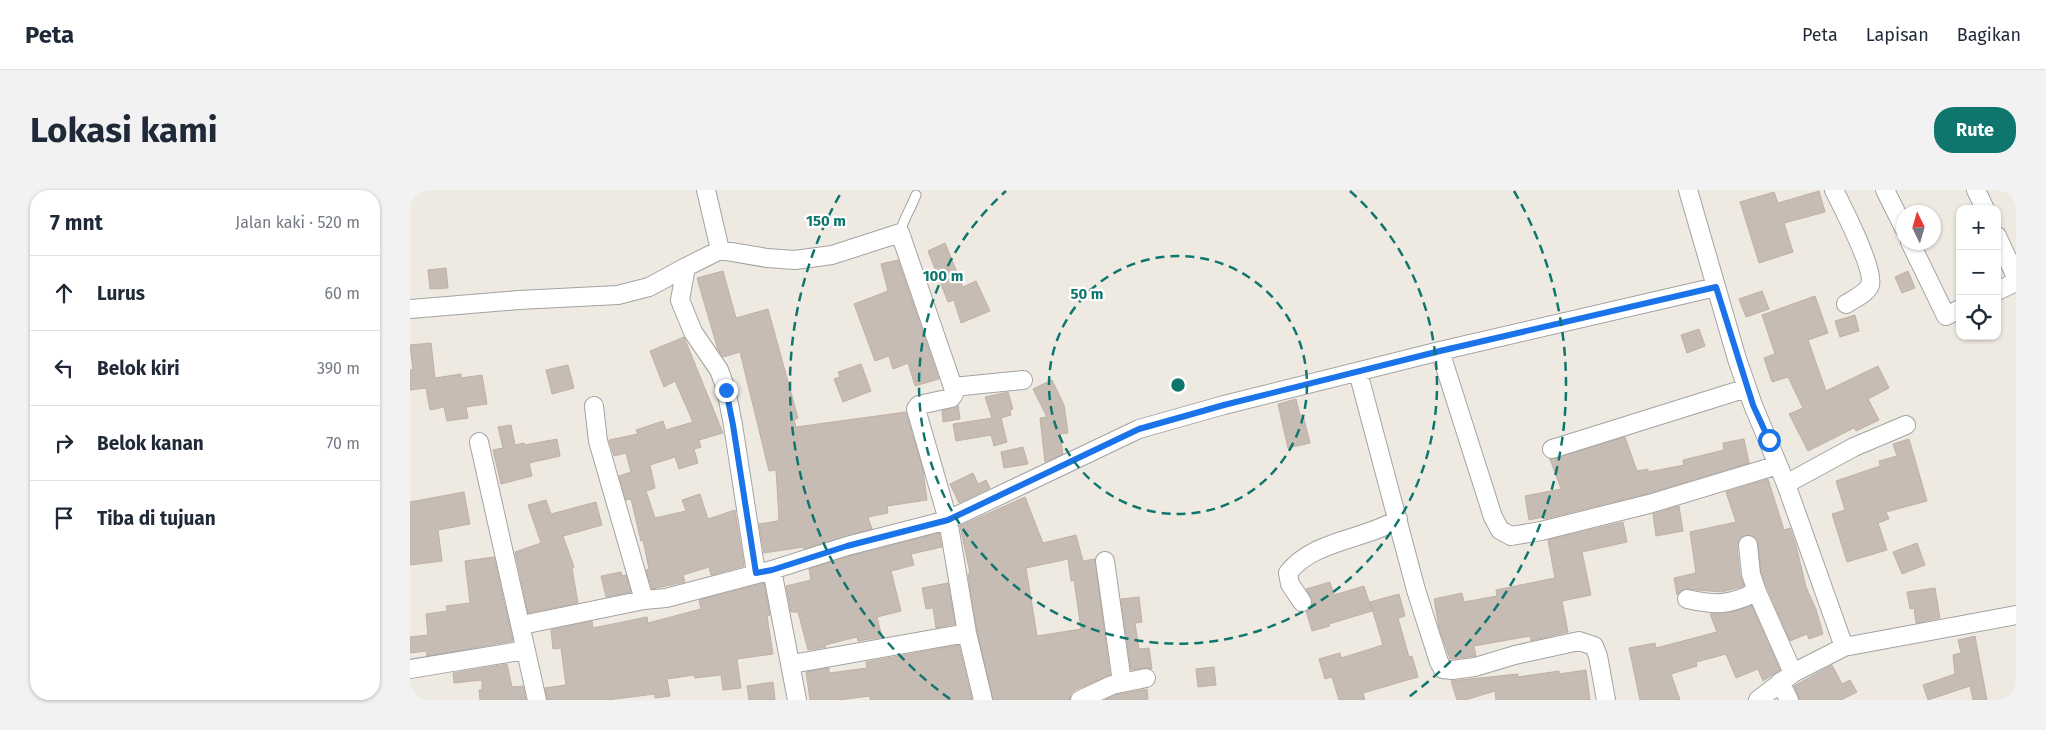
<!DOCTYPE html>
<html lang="id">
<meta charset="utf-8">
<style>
:root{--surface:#fff;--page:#f2f2f3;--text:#1f2937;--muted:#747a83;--line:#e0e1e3;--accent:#0f766e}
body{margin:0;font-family:"Fira Sans",sans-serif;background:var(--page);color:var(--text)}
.controls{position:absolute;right:15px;top:15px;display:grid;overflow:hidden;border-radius:10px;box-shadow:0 1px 4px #0004}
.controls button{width:45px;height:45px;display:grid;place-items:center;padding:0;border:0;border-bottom:1px solid var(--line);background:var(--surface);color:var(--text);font:25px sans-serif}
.compass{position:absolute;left:1486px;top:15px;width:45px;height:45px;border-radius:50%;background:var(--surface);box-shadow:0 1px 4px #0004;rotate:355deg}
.stop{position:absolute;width:15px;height:15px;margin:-11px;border:4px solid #1a73e8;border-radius:50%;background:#fff}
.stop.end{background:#1a73e8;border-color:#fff;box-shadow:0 1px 5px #0008}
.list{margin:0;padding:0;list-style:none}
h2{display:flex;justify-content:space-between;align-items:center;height:65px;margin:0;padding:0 20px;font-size:21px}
h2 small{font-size:16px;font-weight:400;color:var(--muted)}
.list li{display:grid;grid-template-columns:32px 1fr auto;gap:15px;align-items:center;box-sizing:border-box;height:75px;padding:0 20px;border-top:1px solid var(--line)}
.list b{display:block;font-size:19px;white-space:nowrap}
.list em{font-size:16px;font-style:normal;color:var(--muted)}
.icon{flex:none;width:28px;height:28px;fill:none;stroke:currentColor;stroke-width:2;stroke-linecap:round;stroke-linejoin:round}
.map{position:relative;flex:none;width:1606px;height:510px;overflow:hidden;border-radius:20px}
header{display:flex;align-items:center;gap:30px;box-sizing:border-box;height:70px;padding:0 25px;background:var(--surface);border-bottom:1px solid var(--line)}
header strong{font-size:24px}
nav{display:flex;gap:28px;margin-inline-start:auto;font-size:18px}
.intro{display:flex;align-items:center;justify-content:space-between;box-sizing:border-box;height:120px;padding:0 30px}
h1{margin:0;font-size:35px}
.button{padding:12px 22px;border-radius:20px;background:var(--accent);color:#fff;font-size:18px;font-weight:700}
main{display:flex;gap:30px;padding:0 30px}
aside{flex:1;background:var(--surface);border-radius:20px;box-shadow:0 1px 4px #0004}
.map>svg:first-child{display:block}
.building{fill:#c6bcb4;stroke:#c1b0a3;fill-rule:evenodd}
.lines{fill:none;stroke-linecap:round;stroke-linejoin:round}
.service-casing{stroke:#a3a3a3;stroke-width:11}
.minor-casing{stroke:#a3a3a3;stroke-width:20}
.service{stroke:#fff;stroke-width:9}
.minor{stroke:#fff;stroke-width:18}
.route{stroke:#1a73e8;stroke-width:6}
.ring{fill:none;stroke:#0f766e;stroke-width:2.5;stroke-dasharray:9 6}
.centre{fill:#0f766e;stroke:#fff;stroke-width:2.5}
.ring-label{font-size:15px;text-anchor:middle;font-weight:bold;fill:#0f766e;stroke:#fff;stroke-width:4.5;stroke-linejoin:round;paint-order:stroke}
</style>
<header>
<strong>Peta</strong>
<nav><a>Peta</a><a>Lapisan</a><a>Bagikan</a></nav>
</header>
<div class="intro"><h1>Lokasi kami</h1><a class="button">Rute</a></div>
<main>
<aside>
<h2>7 mnt<small>Jalan kaki · 520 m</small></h2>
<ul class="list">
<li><svg class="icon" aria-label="ahead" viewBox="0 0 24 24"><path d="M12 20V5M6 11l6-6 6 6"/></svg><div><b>Lurus</b></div><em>60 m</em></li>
<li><svg class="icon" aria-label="left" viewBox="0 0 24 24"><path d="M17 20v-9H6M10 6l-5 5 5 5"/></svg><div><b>Belok kiri</b></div><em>390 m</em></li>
<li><svg class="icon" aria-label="right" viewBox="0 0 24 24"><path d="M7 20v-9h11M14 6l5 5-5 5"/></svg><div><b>Belok kanan</b></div><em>70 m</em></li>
<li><svg class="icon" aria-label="arrive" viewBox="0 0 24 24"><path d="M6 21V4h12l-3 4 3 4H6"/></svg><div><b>Tiba di tujuan</b></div></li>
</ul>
</aside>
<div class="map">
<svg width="1606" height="510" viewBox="0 0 1606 510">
<rect width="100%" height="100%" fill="#efeae1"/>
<path class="building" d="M 1409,1 L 1415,22 L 1374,33 L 1383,62 L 1349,73 L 1330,12 L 1364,2 L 1368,13 Z
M 535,53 L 553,97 L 566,91 L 580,121 L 551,133 L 544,110 L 538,112 L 518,61 Z
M 488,70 L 529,189 L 505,196 L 498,173 L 483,179 L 479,166 L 465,171 L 444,114 L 478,101 L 471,74 Z
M 36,78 L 38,98 L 20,99 L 18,80 Z
M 313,81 L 326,128 L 358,119 L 388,228 L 384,230 L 386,237 L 496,222 L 513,280 L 517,310 L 477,316 L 478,323 L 458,327 L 462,339 L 394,359 L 393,357 L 354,363 L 349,334 L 368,331 L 369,328 L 366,280 L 359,281 L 330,162 L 313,167 L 308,160 L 287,88 Z
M 1498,81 L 1505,98 L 1492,103 L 1485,87 Z
M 1352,101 L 1359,119 L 1336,127 L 1329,109 Z
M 1405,106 L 1418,143 L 1398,150 L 1416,201 L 1468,176 L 1479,198 L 1458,209 L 1469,230 L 1446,241 L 1444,238 L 1398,261 L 1379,224 L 1393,218 L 1378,187 L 1362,192 L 1354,168 L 1365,164 L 1352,125 Z
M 1445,125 L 1449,141 L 1430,147 L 1425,131 Z
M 1289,139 L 1295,156 L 1277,163 L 1271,145 Z
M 274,147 L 313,243 L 289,250 L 291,257 L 284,259 L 288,273 L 269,279 L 265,267 L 240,275 L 245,298 L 236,301 L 245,328 L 276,321 L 272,310 L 290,304 L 298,329 L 325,320 L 334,376 L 301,385 L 299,377 L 273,385 L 275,392 L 242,399 L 236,380 L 239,379 L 233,350 L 231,351 L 221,309 L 216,310 L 209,286 L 221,282 L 216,263 L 204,266 L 199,250 L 228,244 L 226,240 L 253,231 L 256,240 L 283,232 L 265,191 L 254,197 L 240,161 Z
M 21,153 L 25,188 L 51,184 L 51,188 L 72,185 L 77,214 L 56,217 L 58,228 L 37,231 L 34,217 L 20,220 L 16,198 L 0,200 L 0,180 L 3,180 L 0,155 Z
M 451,174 L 461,201 L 433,212 L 424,189 L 430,187 L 428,182 Z
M 158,175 L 164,198 L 142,204 L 136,180 Z
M 642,190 L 654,215 L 658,243 L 650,244 L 653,264 L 635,272 L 630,228 L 637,227 L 623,199 Z
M 598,202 L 603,219 L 600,220 L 601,225 L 591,228 L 597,252 L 584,256 L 581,245 L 546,251 L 543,234 L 582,228 L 575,207 Z
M 886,209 L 890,225 L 893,225 L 900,253 L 878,258 L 868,214 Z
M 548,215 L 550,229 L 533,232 L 532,221 Z
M 101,235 L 105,255 L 114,253 L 115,255 L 147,249 L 150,266 L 119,273 L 122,286 L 91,294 L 83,260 L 93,258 L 88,237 Z
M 1215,247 L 1227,281 L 1238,279 L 1238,282 L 1274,275 L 1273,270 L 1314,260 L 1313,253 L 1334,249 L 1339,273 L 1236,304 L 1134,329 L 1133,327 L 1119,330 L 1115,306 L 1151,299 L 1140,269 Z
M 1499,249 L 1517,311 L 1476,322 L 1479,329 L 1468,333 L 1477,360 L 1437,372 L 1422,324 L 1435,320 L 1426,291 L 1470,276 L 1469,271 L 1487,266 L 1483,254 Z
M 613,257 L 618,274 L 594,278 L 591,262 Z
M 563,283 L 568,294 L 576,290 L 580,298 L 549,313 L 540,294 Z
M 1358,289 L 1374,340 L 1380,338 L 1386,355 L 1396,397 L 1406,419 L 1413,444 L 1399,449 L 1397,444 L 1380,451 L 1357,398 L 1351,382 L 1348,353 L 1342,345 L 1331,347 L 1327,356 L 1330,385 L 1334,396 L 1312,402 L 1274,399 L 1267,405 L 1264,388 L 1286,383 L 1280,342 L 1326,332 L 1316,302 Z
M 54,302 L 60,334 L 28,340 L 32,371 L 0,375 L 0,312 Z
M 615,307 L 633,353 L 666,345 L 673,371 L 685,369 L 700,485 L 665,500 L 661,504 L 660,510 L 583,510 L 567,441 L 558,384 L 560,383 L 550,336 ZM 658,369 L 661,391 L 664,390 L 671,439 L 627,446 L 616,378 Z
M 136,310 L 141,324 L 186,312 L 192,335 L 153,346 L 164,377 L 162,378 L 168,413 L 118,423 L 105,362 L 131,353 L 118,315 Z
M 1269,316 L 1273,341 L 1246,346 L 1243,324 Z
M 1213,332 L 1217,352 L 1172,362 L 1181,405 L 1152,411 L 1158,442 L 1121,451 L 1120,446 L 1064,456 L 1066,466 L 1040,469 L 1029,438 L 1024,409 L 1052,403 L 1054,412 L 1087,406 L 1086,400 L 1145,388 L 1138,350 Z
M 529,343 L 532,357 L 501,364 L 504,375 L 481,381 L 491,421 L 467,427 L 472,447 L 448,451 L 447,447 L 415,455 L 416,457 L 398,460 L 388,422 L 381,422 L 376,396 L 401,390 L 399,379 L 440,366 Z
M 1507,353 L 1515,375 L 1492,384 L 1483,362 Z
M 84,367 L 103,451 L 17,466 L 16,461 L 0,463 L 0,447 L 18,445 L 16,424 L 37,421 L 36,416 L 60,413 L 55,371 Z
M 211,382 L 212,386 L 216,385 L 221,402 L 196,407 L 191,386 Z
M 920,392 L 924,405 L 954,396 L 962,421 L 919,434 L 920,436 L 902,441 L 896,421 L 901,419 L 903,411 L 896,399 Z
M 354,393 L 360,425 L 357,426 L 363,464 L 327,469 L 331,498 L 313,500 L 311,485 L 285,488 L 284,485 L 257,489 L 260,506 L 245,508 L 245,504 L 197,510 L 137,510 L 135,498 L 156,495 L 151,458 L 143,459 L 141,440 L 182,431 L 183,438 L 237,427 L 238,433 L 291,419 L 289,410 Z
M 538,393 L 545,434 L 526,438 L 523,418 L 516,419 L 512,398 Z
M 1525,398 L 1530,428 L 1506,433 L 1504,418 L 1500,419 L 1497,402 Z
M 989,404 L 995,426 L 988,428 L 999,467 L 1002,466 L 1008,487 L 953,503 L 955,510 L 929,510 L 922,487 L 915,489 L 909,469 L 930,463 L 931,468 L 973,455 L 960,412 Z
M 729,407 L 732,432 L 725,433 L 729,459 L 739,458 L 742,479 L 734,478 L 721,480 L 711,409 Z
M 1342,416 L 1370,480 L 1353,491 L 1348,479 L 1326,488 L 1316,464 L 1286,472 L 1287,476 L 1261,484 L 1270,510 L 1230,510 L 1219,458 L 1245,453 L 1246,458 L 1307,442 L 1300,424 L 1322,422 Z
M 1565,446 L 1577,510 L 1563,510 L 1560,496 L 1518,510 L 1513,495 L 1545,484 L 1543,465 L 1551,463 L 1548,450 Z
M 549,455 L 562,510 L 460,510 L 460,506 L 428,510 L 400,510 L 396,482 L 419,478 L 419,483 L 457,478 L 456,472 Z
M 97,474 L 102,497 L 113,496 L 116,510 L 70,510 L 69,500 L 72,500 L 72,490 L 44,493 L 43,483 Z
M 1422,475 L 1432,494 L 1440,490 L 1447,502 L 1431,510 L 1390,510 L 1384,496 Z
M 804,477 L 806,495 L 788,497 L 786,479 Z
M 1176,480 L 1180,510 L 1086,510 L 1085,501 L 1055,510 L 1047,510 L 1041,491 L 1108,484 L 1108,487 L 1149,481 L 1149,484 Z
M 363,492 L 365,510 L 339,510 L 337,496 Z
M 737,499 L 738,510 L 695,510 L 705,505 Z"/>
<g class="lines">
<g class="service-casing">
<path id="service" d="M 490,43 C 493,30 501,18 506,5"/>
</g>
<g class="minor-casing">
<path id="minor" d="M 296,0 L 310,60
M 1278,0 L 1327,169 L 1343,215 L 1376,294 L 1434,457 L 1383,483 L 1348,510
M 1424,0 C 1432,16 1465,80 1460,95 C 1457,103 1444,109 1436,114
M 1475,0 L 1494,38
M 1566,0 L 1575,19
M 1587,46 L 1606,87
M 1500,52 L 1536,126 L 1550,119
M 1587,101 L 1606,92
M 0,119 L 109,110 L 208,105 L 239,97 L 276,77
M 1030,161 L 1083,327 L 1090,340 L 1101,346 L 1131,341 L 1239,314 L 1368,275
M 948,182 L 1006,400 L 1029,472 L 1033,479 L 1042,480 L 1065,477 L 1105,465 L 1169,451 L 1184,456 L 1188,466 L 1196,510
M 543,197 L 613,190
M 184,216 L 188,251 L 234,410
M 69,252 L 127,510
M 1142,259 L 1337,198
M 1376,294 L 1444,257 L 1496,235
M 1338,355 L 1341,384 L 1347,402 L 1383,483
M 695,371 L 712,492
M 362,380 L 387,510
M 346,383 L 323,235 L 316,199 L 309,180 L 283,142 L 270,110 L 276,77 L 310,60 L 357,68 L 385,70 L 422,65 L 490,43 L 543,197 L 544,204 L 541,208 L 509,215 L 506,219 L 538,330 L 557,443 L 573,510
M 1277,409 C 1308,416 1318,415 1347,402
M 892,412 L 880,394 L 878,383 C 903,350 955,350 988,329
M 112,435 L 234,410 L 256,408 L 362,380 L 437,356 L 538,330 L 729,239 L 814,215 L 1030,161 L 1306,97
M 1434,457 L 1606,425
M 382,474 L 557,443
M 0,479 L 116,460
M 1370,492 L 1379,510
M 670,510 L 702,495 L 736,488"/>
</g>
<use href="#service" class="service"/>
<use href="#minor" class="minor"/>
</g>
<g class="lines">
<path class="route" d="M 316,200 L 323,235 L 346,383 L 362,380 L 437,356 L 538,330 L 729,239 L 814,215 L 1030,161 L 1306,97 L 1343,215 L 1359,250"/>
</g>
<g class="ring">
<circle cx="768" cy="195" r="129"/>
<path d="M940 1A259 259 0 1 1 596 1"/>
<path d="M540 509A388 388 0 0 1 432 1M1104 1A388 388 0 0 1 996 509"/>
</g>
<circle cx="768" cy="195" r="8" class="centre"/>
<g class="ring-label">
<text x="416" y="36">150 m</text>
<text x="533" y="91">100 m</text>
<text x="677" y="109">50 m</text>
</g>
</svg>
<div class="controls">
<button>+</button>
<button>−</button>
<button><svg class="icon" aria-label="locate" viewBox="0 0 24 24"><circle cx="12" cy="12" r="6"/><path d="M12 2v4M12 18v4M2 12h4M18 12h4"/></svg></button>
</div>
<svg class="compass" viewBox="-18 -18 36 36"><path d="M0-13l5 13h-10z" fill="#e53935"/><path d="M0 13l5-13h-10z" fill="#747a83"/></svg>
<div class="stop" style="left:1359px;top:250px"></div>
<div class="stop end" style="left:316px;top:200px"></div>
</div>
</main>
